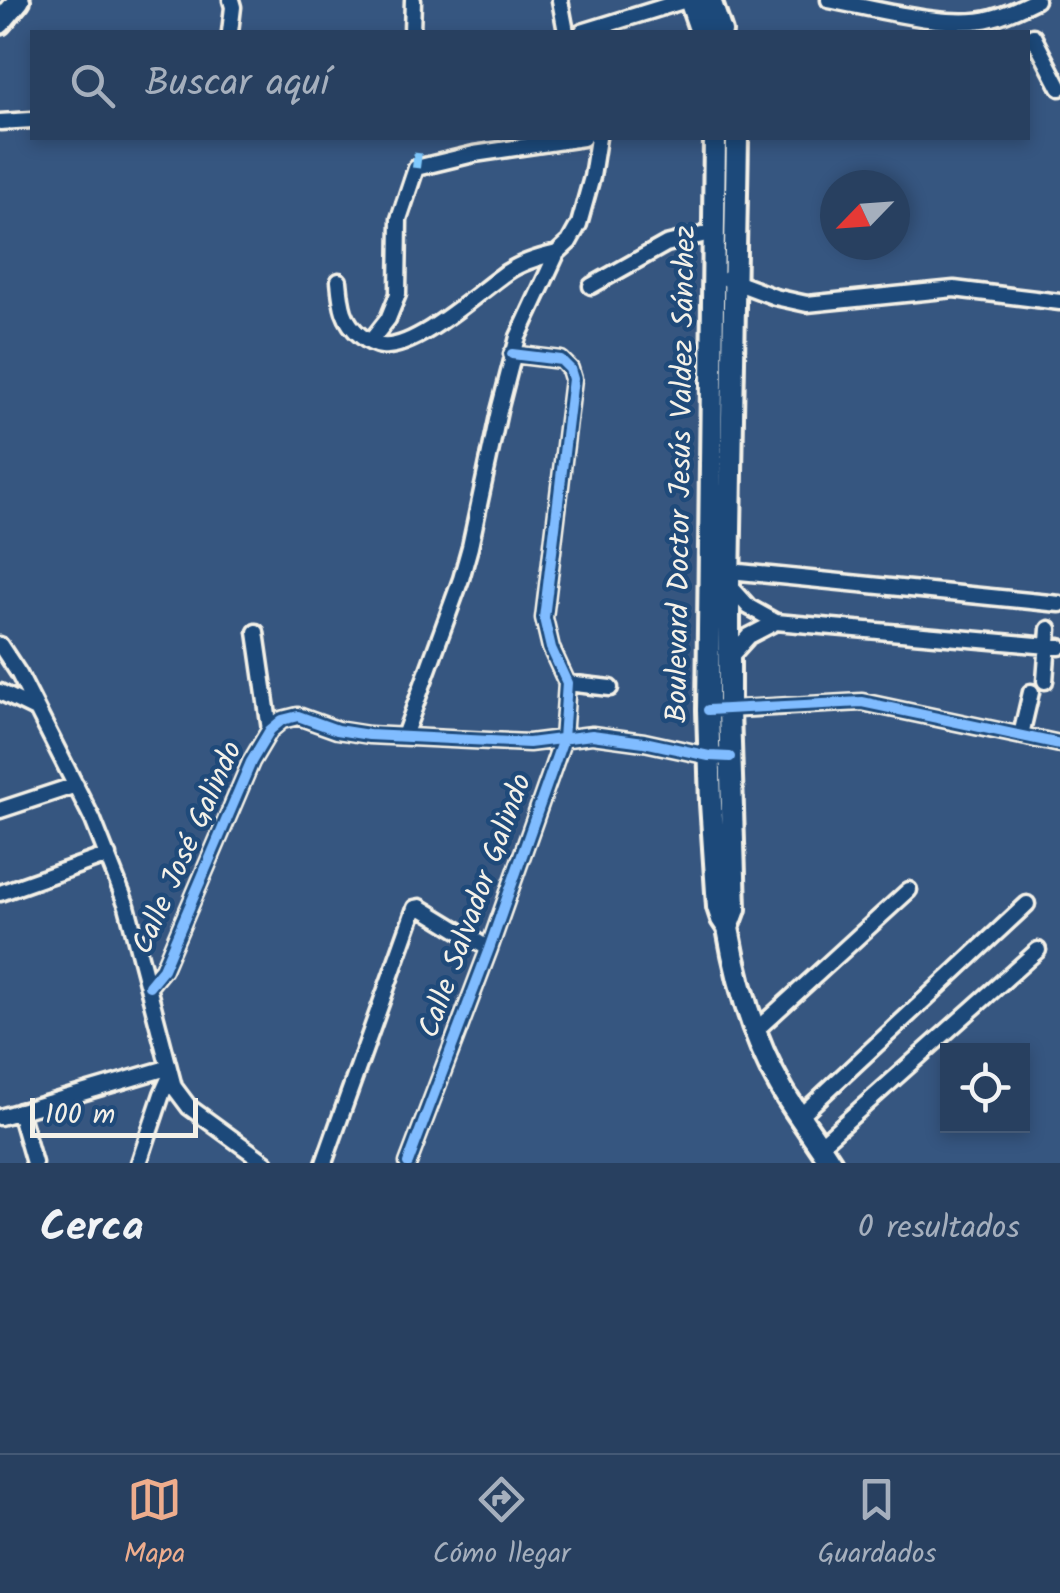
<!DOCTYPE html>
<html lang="es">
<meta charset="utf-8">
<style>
:root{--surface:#284060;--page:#304766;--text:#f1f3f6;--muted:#a5afbd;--line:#445975;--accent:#eead8d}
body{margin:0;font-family:Kalam,sans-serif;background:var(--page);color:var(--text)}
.controls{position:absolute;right:30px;bottom:30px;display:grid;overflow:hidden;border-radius:0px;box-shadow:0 5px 15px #0003}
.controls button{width:90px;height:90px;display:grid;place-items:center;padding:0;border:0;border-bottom:2px solid var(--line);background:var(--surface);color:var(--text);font:50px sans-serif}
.compass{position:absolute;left:820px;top:170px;width:90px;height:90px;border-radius:50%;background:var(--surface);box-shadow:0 5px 15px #0003;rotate:245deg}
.scale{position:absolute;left:30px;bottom:25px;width:168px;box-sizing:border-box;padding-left:10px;border:5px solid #f4f1e8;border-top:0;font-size:28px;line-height:35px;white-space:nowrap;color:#f4f1e8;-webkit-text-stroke:8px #1f4a7a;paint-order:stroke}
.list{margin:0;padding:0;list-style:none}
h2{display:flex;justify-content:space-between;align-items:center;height:130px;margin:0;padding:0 40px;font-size:42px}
h2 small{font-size:32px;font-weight:400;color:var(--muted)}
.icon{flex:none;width:55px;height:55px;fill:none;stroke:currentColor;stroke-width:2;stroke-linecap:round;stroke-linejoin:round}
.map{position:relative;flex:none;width:1060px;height:1163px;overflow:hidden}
.search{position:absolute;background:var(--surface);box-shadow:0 5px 15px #0003;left:30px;right:30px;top:30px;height:110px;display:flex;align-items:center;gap:25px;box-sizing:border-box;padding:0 35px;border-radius:0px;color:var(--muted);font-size:38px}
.sheet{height:290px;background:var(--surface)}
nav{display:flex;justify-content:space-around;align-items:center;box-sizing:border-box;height:140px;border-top:2px solid var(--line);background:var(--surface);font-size:28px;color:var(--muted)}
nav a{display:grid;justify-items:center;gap:5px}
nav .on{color:var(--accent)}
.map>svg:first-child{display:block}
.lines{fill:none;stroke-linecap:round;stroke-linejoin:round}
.minor-casing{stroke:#f4f1e8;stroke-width:21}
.secondary-casing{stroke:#f4f1e8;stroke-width:28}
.primary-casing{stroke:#f4f1e8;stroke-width:28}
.minor{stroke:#1f4a7a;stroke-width:14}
.secondary{stroke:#1f4a7a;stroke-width:20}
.primary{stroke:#1f4a7a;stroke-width:20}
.quiet{stroke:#80caff;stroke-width:8;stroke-dasharray:15 8;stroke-linecap:butt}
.cycleway-casing{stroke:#1f4a7a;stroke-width:16}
.cycleway{stroke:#80bcff;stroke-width:10}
.labels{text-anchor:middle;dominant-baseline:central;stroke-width:9;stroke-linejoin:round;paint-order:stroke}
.street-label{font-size:30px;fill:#f4f1e8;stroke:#1f4a7a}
</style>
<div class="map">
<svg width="1060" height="1163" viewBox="0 0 1060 1163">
<rect width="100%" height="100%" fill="#365680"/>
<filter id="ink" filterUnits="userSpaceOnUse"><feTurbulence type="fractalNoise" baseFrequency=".01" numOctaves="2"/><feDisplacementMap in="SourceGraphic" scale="20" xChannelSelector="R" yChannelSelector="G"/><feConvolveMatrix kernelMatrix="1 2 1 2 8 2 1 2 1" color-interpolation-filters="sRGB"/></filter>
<g filter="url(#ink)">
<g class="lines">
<g class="minor-casing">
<path id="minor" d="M 560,0 L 566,32
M 829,0 C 873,8 950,30 992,18 C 1008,14 1022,7 1036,0
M 230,32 L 233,7 L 231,0
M 412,32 L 413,0
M 582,32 L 686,0
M 1033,36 L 1060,88
M 0,122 L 32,120
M 727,279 L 775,297 L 807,304 L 954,289 L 1060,302
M 339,281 C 341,303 342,321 361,336 C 367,341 374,345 382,346 C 416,350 478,292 507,272 C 522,262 539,257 557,253
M 591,286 L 666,244 L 714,232
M 370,342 L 388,319 L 398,294 L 399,219 L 416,168 L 474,154 L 583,138
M 730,571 L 1060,604
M 730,586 L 749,607 L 776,622 L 1060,647
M 256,632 L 270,730
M 0,645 L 19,674 L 93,820 L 127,906 L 174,1087 L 189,1107 L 266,1163
M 730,657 L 749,636 L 776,622
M 1045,681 L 1049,629
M 567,683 L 610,688
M 0,692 L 35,709
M 720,710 L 862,702 L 1060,744
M 1021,735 L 1031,692
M 404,736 L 461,579 L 470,547 L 499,411 L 518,337 L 557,253 L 569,242 L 579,224 L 592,177 L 598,138
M 0,810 L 76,785
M 0,893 L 108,855
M 149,986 L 163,969 L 251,762 L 270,730 L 282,720 L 298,716 L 337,730 L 369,735 L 529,743 L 592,735 L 644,742 L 709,756 L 730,757
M 755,1031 L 909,890
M 19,1111 L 34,1163
M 0,1117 L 167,1068
M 799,1117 L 1027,904
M 820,1145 L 1038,950
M 139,1163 L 162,1094 L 170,1076
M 324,1163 L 415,908 L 420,907 L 489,949
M 408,1163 L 489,949 L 563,739 L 567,683 L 551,648 L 544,618 L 573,379 L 570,369 L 561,360 L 512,354"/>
</g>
<g class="secondary-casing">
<path id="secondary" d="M 690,0 L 701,32
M 710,0 L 721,32
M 715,138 L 708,710 L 711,803 L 718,907 L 722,919 L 728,928 C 738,986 754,1041 783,1091 C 798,1116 816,1139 831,1163
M 728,928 L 735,909 L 729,710 L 729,585 L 737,138"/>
</g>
<g class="primary-casing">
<path id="primary" d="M 0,23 L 19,0"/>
</g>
<use href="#minor" class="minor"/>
<use href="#secondary" class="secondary"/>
<use href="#primary" class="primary"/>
<path class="quiet" d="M 416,168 L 418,152"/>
<g class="cycleway-casing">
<path id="cycleway" d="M 708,710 L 862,702 L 1060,744
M 149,986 L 163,969 L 251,762 L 270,730 L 282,720 L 298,716 L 337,730 L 369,735 L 529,743 L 592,735 L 644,742 L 709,756 L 730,757
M 408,1163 L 489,949 L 563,739 L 567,683 L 551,648 L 544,618 L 573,379 L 570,369 L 561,360 L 512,354"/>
</g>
<use href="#cycleway" class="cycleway"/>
</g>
</g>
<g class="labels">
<g class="street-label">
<text transform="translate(682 474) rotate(-89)">Boulevard Doctor Jesús Valdez Sánchez</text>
<text transform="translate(188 848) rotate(-66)">Calle José Galindo</text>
<text transform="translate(476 906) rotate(-70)">Calle Salvador Galindo</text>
</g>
</g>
</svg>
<div class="controls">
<button><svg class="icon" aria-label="locate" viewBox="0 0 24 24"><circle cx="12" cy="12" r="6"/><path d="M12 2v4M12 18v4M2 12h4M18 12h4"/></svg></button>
</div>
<svg class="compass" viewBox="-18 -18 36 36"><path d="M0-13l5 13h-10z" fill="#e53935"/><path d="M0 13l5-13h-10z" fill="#a5afbd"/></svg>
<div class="scale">100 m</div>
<div class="search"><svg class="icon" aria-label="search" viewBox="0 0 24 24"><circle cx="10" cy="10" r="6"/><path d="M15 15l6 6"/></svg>Buscar aquí</div>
</div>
<section class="sheet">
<h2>Cerca<small>0 resultados</small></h2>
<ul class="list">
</ul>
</section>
<nav>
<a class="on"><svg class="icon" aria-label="map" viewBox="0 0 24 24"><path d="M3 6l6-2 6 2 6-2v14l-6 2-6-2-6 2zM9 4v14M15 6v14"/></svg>Mapa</a>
<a><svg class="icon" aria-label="directions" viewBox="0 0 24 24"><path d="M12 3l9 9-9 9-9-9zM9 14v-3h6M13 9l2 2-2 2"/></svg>Cómo llegar</a>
<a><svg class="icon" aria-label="saved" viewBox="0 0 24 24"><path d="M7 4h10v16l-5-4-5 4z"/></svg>Guardados</a>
</nav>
